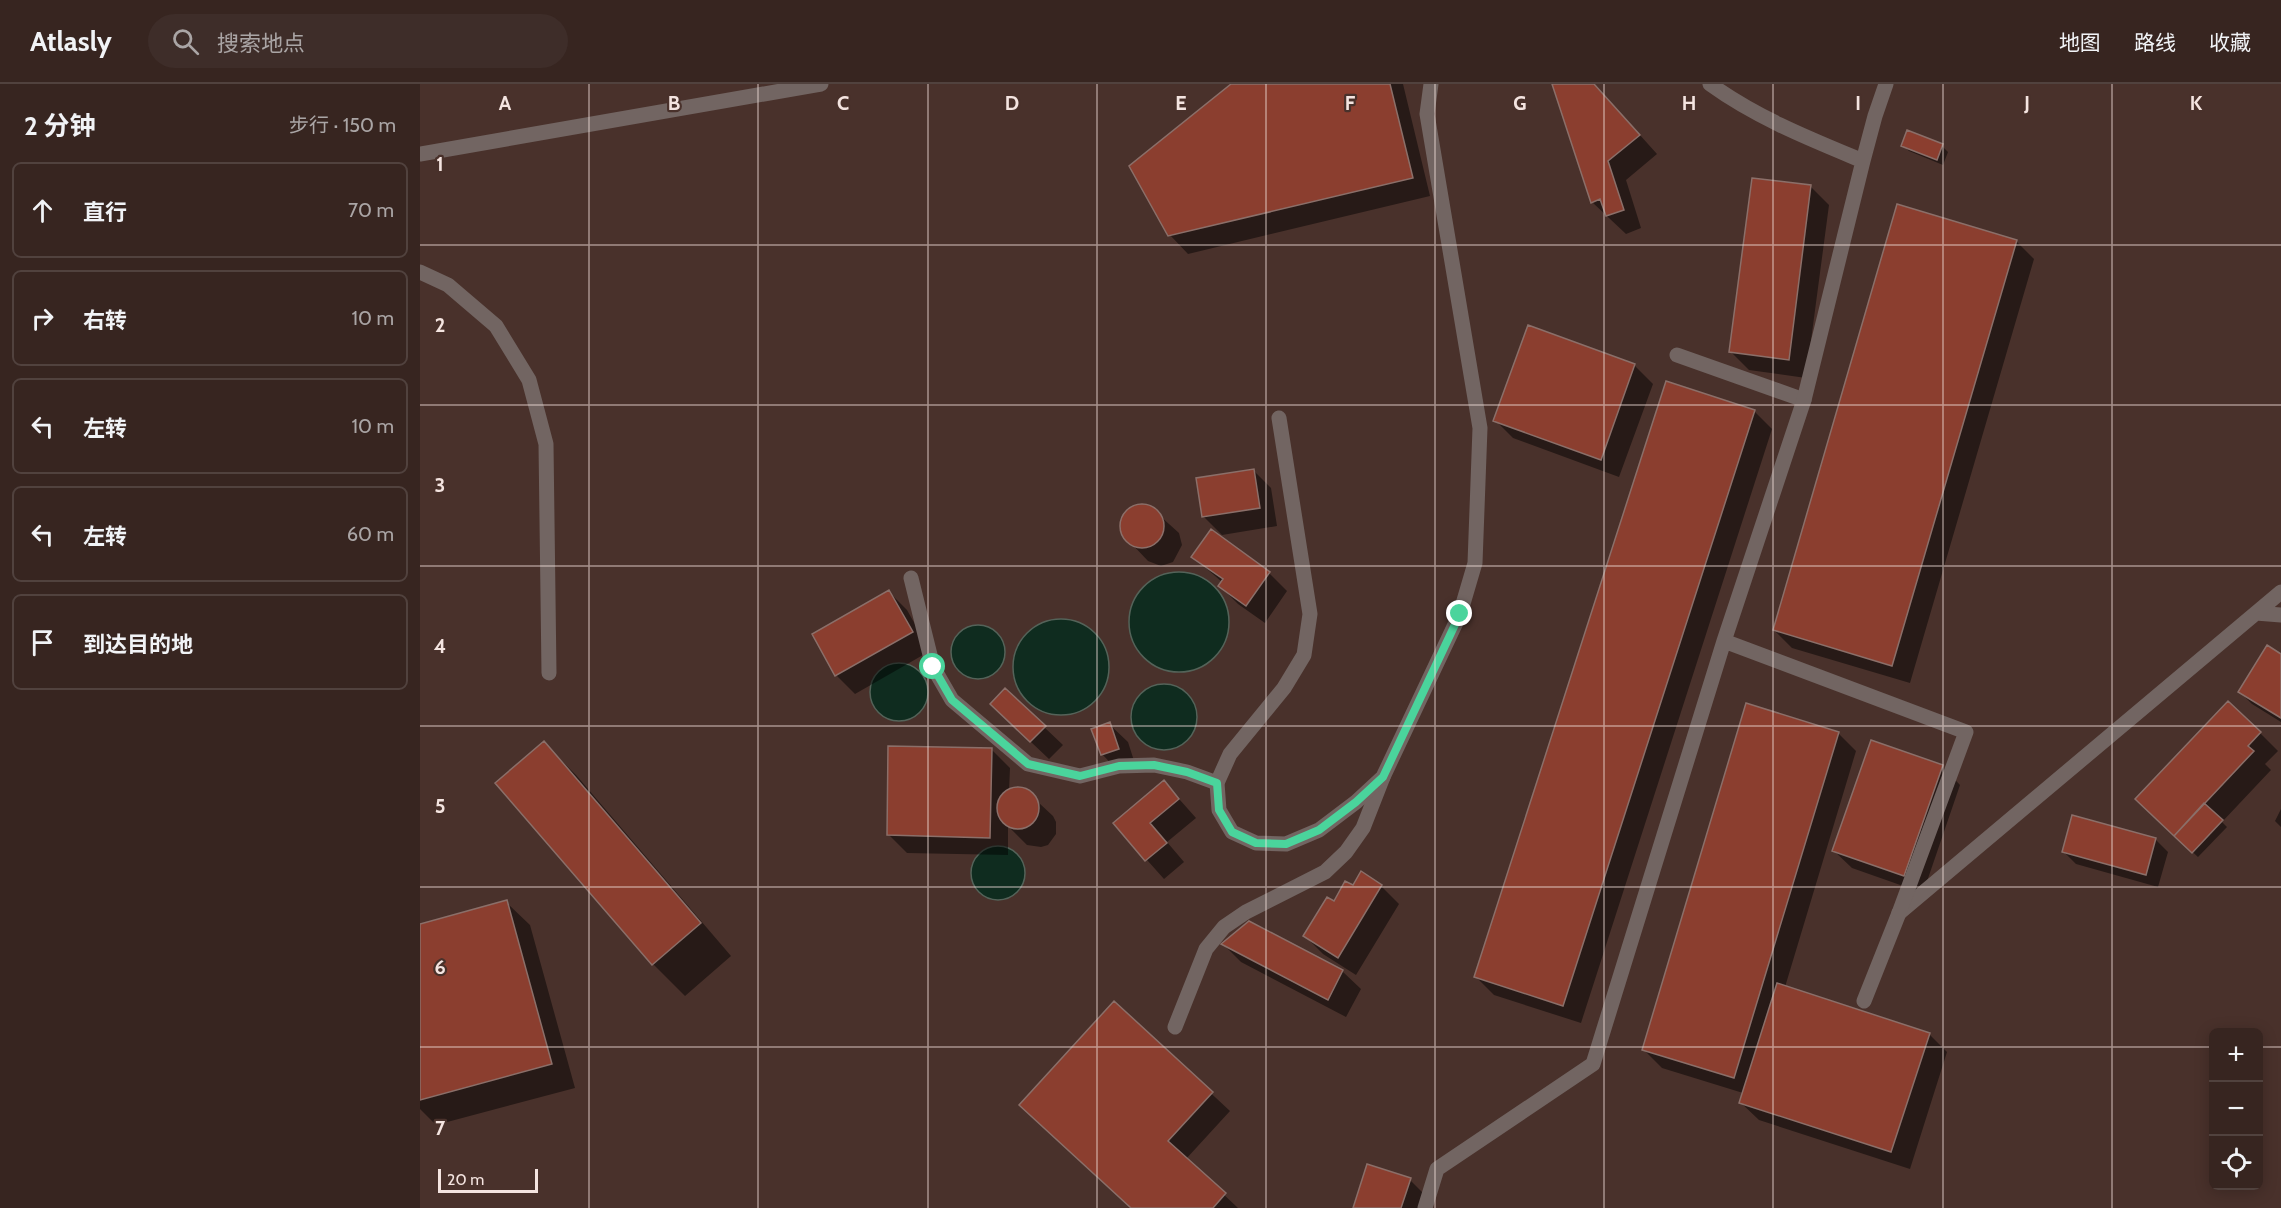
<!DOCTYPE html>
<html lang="zh">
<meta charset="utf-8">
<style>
:root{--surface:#372520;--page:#3e2d29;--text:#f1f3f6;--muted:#aaa5a5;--line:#51423e}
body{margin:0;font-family:Cabin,"Noto Sans SC",sans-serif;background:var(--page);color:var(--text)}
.controls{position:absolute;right:18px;bottom:18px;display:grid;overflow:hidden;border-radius:9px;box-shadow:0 3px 15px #0003}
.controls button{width:54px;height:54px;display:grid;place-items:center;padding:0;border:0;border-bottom:2px solid var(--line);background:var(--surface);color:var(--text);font:30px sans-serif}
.scale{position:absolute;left:18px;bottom:15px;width:100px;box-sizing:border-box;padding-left:6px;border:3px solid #f4e4e0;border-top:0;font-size:16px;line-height:21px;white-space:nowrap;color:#f4e4e0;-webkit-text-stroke:4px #49312b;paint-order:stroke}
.stop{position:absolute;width:18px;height:18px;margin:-14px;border:4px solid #4ad49c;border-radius:50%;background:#fff}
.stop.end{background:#4ad49c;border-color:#fff;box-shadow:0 2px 6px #0008}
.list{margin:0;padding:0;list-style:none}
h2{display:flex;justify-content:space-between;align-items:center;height:78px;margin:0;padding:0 24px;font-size:26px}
h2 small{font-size:20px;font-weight:400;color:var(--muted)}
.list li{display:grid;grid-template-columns:39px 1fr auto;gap:18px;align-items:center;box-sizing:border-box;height:96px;margin:0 12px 12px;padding:0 12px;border:2px solid var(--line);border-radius:9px}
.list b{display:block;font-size:22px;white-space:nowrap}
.list em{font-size:20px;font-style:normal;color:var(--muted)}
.icon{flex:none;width:33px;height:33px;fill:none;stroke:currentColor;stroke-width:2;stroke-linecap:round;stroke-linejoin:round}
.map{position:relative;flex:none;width:1861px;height:1124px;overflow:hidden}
header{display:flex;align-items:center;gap:36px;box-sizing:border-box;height:84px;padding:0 30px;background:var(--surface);border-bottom:2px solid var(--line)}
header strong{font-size:28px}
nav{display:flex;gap:33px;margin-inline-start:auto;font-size:21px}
.search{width:420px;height:54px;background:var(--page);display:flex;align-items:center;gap:15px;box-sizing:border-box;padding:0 21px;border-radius:33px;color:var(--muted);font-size:22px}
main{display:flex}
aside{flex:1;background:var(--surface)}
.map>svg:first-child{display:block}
.water{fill:#0f2c1f;stroke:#546359;stroke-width:1.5}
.shadow{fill:#0007}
.building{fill:#8b3e2f;stroke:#8b6f69;stroke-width:1.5}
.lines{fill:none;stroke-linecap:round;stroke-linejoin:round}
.lane{stroke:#726562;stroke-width:15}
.street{stroke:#726562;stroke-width:15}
.route{stroke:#4ad49c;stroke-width:8}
.grid{fill:none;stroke:#f4e4e0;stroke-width:1.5;stroke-opacity:0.55}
.grid-label{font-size:20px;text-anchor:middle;font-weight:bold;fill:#f4e4e0;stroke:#49312b;stroke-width:4.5;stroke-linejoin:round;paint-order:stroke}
</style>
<header>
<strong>Atlasly</strong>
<div class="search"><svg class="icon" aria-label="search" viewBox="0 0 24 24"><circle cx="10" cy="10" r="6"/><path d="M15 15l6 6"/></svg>搜索地点</div>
<nav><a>地图</a><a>路线</a><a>收藏</a></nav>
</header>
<main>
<aside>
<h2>2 分钟<small>步行 · 150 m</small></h2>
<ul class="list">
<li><svg class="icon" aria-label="ahead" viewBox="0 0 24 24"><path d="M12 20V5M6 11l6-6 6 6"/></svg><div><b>直行</b></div><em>70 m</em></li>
<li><svg class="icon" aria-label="right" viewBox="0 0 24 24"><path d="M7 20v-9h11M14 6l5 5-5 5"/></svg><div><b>右转</b></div><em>10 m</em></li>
<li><svg class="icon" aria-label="left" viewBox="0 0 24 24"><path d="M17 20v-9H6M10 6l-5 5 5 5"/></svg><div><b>左转</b></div><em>10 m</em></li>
<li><svg class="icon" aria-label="left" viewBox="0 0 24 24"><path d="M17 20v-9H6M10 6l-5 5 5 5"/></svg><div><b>左转</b></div><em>60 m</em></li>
<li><svg class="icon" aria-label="arrive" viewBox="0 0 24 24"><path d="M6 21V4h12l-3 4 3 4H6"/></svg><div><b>到达目的地</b></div></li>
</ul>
</aside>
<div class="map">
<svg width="1861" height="1124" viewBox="0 0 1861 1124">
<rect width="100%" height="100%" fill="#49312b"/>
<path class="water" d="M709 538a50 50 0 1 1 100 0a50 50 0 1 1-100 0Z
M593 583a48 48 0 1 1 96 0a48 48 0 1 1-96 0Z
M531 568a27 27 0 1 1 54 0a27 27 0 1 1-54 0Z
M450 608a29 29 0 1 1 58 0a29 29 0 1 1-58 0Z
M711 633a33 33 0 1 1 66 0a33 33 0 1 1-66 0Z
M551 789a27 27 0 1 1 54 0a27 27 0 1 1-54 0Z"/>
<path class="shadow" d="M 813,0 L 983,0 L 1010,112 L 768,170 L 750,151 Z
M 1133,0 L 1174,0 L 1237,70 L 1206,96 L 1221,144 L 1206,150 L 1172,118 Z
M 1483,61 L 1522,62 L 1528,68 L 1523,81 L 1489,67 Z
M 1333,95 L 1391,103 L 1409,121 L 1386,294 L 1329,286 L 1311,268 Z
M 1596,157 L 1614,175 L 1490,599 L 1372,564 L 1354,546 Z
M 1109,243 L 1215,282 L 1233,300 L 1199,393 L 1093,354 L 1075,336 Z
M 1334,327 L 1352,345 L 1161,939 L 1074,911 L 1056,893 Z
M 833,386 L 851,404 L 857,442 L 802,451 L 783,432 Z
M 715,422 L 729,422 L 759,449 L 762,461 L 753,478 L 741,482 L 728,477 L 710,458 L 702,446 L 704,432 Z
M 773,473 L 849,489 L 867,507 L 845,539 L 818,520 L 800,502 L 802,498 Z
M 469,508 L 487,526 L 510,567 L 435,610 L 416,591 L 394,551 Z
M 1861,572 L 1861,638 L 1832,620 L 1820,608 Z
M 590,638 L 624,643 L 643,661 L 629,675 Z
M 689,640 L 708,658 L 716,683 L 700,689 L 682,670 Z
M 1418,649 L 1436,667 L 1365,903 L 1509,950 L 1527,968 L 1490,1085 L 1339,1036 L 1320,1018 L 1323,1009 L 1242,984 L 1224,966 Z
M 1840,649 L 1858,667 L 1845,680 L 1851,686 L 1802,738 L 1807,743 L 1778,773 L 1735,733 Z
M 124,659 L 156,691 L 311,872 L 265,912 L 233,880 Z
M 571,665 L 590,684 L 589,707 L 592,705 L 604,705 L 633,732 L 636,738 L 636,750 L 628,761 L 621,763 L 607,761 L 588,742 L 588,771 L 487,769 L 469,751 Z
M 1522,682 L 1540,701 L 1503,809 L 1432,784 L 1413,766 Z
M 744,698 L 776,734 L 747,758 L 764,778 L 744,795 L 695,740 Z
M 1861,725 L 1861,743 L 1855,737 Z
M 1653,733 L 1736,756 L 1748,768 L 1738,803 L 1656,780 L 1644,768 Z
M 961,802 L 979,820 L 936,891 L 903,870 L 885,852 L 914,819 L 933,803 Z
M 86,818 L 110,841 L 155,1004 L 16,1041 L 0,1025 L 0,841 Z
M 803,860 L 922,887 L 941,905 L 926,933 L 821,878 Z
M 694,919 L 810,1027 L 766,1075 L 818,1124 L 712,1124 Z
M 990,1096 L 1008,1114 L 1005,1124 L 934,1124 Z"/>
<path class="building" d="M 811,0 L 970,0 L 993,94 L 748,152 L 709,82 Z
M 1132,0 L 1174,0 L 1220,51 L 1188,77 L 1204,126 L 1186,132 L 1180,115 L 1171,119 Z
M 1487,46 L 1523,60 L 1517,76 L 1481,62 Z
M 1332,94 L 1391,101 L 1369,276 L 1309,268 Z
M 1477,120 L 1597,156 L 1472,582 L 1353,546 Z
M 1108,241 L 1215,280 L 1181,376 L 1073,337 Z
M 1246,297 L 1335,326 L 1143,922 L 1054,893 Z
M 834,385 L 840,424 L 782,433 L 776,394 Z
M700 442a22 22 0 1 1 44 0a22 22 0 1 1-44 0Z
M 791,445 L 850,488 L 826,522 L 798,502 L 803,495 L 771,473 Z
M 469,506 L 493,548 L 415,592 L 392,550 Z
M 1847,561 L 1861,570 L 1861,634 L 1818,608 Z
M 585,604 L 626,642 L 610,658 L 570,620 Z
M 1808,617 L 1841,648 L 1828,662 L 1834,667 L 1754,752 L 1715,715 Z
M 1326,619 L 1419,648 L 1314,994 L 1222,966 Z
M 690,638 L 699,665 L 681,671 L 671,645 Z
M 1451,656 L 1523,681 L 1484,792 L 1412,767 Z
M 124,657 L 281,839 L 232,881 L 75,699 Z
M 468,662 L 572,664 L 570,754 L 467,751 Z
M 744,696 L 759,715 L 730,739 L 747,759 L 725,777 L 693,739 Z
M577 724a21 21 0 1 1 42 0a21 21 0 1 1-42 0Z
M 1784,719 L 1803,736 L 1772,769 L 1754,752 Z
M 1652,731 L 1736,754 L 1726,791 L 1642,768 Z
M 941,787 L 962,801 L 918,874 L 883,852 L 907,813 L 914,817 L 925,797 L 933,801 Z
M 87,816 L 132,980 L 0,1016 L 0,840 Z
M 829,837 L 923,886 L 908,916 L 801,860 Z
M 1357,899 L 1510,949 L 1471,1068 L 1319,1019 Z
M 694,917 L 793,1008 L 748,1057 L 806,1109 L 793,1124 L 711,1124 L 599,1021 Z
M 947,1080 L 991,1094 L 981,1124 L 933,1124 Z"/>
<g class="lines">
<path class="lane" d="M 0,188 L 28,201 L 76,242 L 109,296 L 126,360 L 129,589
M 1257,271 L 1384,316
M 491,494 L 513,583 L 532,616 L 608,680 L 660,692 L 699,682 L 734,681 L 767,688 L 797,699
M 1836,529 L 1861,531
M 1479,829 L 1861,508
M 755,943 L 786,865 L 804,843 L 826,828 L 905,788 L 926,768 L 943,744 L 963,693"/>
<path class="street" d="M 1290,0 C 1337,34 1390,55 1443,77
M 0,70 L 401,0
M 859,334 L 890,530 L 884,571 L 864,604 L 810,670 L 797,699 L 799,726 L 812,748 L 836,759 L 866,760 L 899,746 L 936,718 L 963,693 L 1040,530 L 1055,479 L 1060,344 L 1007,30 L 1011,0
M 1304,557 L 1546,648 L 1479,829 L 1444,917
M 1005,1124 L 1017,1085 L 1173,980 L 1304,557 L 1384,316 L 1443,77 L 1455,32 L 1466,0"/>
</g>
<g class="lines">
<path class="route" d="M 513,583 L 532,616 L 608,680 L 660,692 L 699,682 L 734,681 L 767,688 L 797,699 L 799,726 L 812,748 L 836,759 L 866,760 L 899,746 L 936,718 L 963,693 L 1040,530"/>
</g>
<path class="grid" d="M 169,0 L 169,1124M 338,0 L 338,1124M 508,0 L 508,1124M 677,0 L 677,1124M 846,0 L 846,1124M 1015,0 L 1015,1124M 1184,0 L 1184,1124M 1353,0 L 1353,1124M 1523,0 L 1523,1124M 1692,0 L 1692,1124M 0,161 L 1861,161M 0,321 L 1861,321M 0,482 L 1861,482M 0,642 L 1861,642M 0,803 L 1861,803M 0,963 L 1794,963M 1838,963 L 1861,963"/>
<g class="grid-label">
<text x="85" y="26">A</text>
<text x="254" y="26">B</text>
<text x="423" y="26">C</text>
<text x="592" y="26">D</text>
<text x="761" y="26">E</text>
<text x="930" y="26">F</text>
<text x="1100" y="26">G</text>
<text x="1269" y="26">H</text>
<text x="1438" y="26">I</text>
<text x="1607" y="26">J</text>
<text x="1776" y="26">K</text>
<text x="20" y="87">1</text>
<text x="20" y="248">2</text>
<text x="20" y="408">3</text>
<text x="20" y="569">4</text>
<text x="20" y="729">5</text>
<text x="20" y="890">6</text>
<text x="20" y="1051">7</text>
</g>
</svg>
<div class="controls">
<button>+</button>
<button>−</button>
<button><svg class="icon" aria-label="locate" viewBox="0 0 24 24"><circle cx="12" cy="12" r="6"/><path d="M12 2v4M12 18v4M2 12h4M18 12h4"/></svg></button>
</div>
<div class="scale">20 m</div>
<div class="stop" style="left:513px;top:583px"></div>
<div class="stop end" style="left:1040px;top:530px"></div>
</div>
</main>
